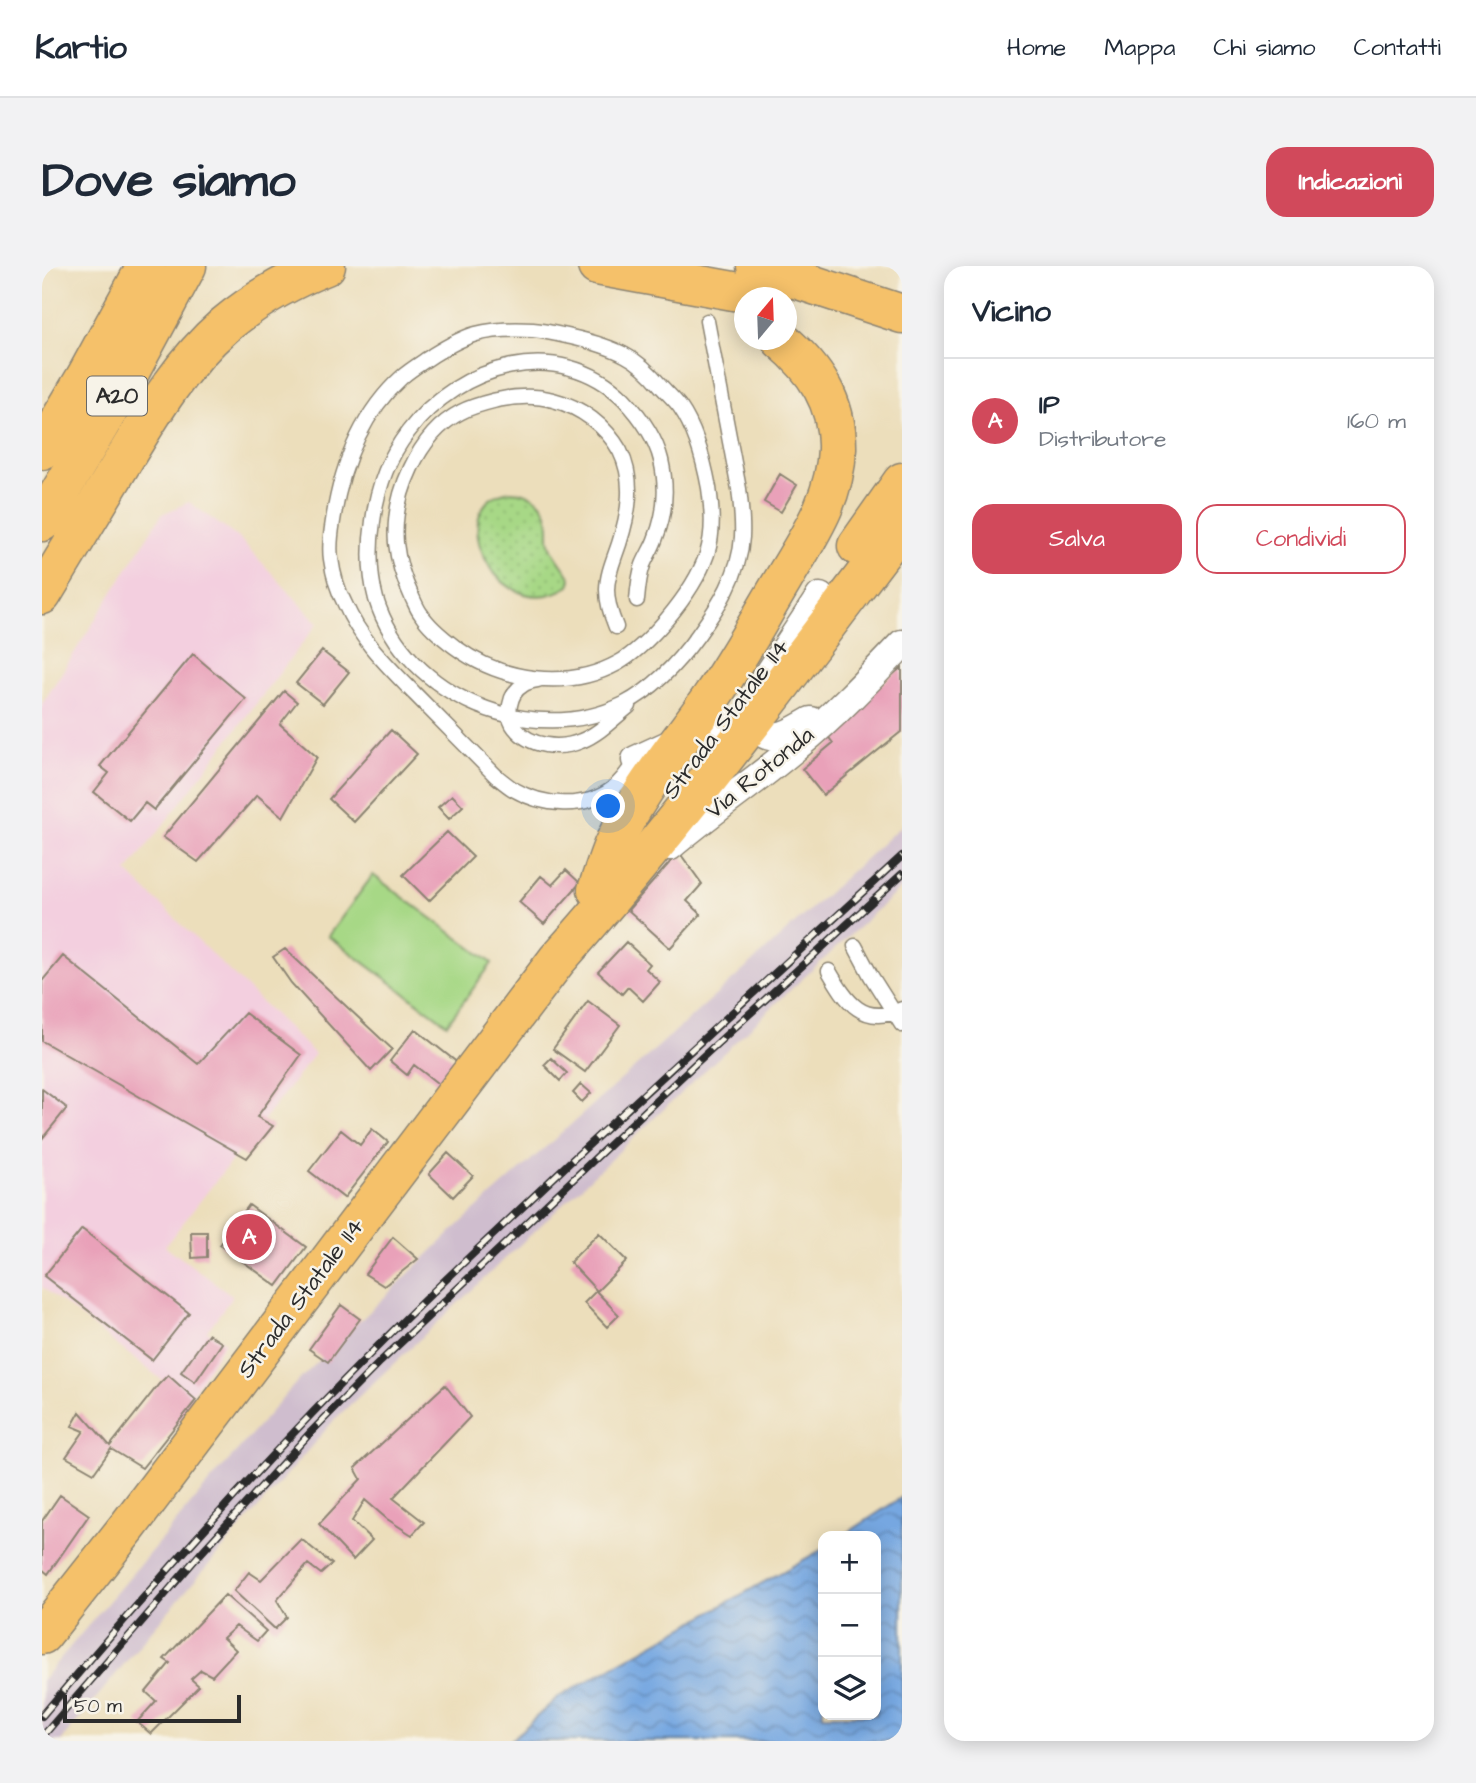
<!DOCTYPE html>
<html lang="it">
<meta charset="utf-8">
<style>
:root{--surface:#fff;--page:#f2f2f3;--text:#1f2937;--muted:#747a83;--line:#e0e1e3;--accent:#d1495b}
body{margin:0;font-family:"Architects Daughter",sans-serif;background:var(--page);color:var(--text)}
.controls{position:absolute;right:21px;bottom:21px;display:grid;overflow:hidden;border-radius:14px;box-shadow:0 4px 18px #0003}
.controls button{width:63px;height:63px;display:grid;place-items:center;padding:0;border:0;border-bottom:2px solid var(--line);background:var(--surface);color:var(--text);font:35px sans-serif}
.compass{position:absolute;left:692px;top:21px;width:63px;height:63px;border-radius:50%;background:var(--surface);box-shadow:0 4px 18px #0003;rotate:19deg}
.scale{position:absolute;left:21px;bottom:18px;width:178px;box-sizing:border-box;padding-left:7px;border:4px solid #2b2b2b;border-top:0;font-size:19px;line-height:24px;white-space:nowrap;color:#2b2b2b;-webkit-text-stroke:5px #f7f3e8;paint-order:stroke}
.you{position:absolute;left:567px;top:541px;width:24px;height:24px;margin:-18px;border:5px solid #fff;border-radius:50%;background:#1a73e8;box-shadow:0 0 0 10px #1a73e833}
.badge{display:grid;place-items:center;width:46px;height:46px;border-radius:50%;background:var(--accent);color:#fff;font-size:23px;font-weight:700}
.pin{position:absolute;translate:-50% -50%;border:4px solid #fff;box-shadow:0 2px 7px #0006}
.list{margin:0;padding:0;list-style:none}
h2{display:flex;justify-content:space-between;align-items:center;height:91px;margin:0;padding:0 28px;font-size:30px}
h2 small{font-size:23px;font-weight:400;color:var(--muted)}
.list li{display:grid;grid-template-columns:46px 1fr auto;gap:21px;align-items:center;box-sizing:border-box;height:126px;padding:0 28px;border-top:2px solid var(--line)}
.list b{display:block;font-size:26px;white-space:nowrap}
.list p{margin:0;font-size:23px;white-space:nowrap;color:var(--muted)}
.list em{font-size:23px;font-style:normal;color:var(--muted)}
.actions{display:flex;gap:14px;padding:21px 28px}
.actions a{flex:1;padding:16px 0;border:2px solid var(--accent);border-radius:21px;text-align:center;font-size:24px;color:var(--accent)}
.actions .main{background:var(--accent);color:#fff}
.icon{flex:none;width:38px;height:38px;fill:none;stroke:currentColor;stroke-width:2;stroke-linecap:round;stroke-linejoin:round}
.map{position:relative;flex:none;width:860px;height:1475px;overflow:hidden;border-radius:21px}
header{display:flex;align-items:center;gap:42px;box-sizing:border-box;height:98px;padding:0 35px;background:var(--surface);border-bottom:2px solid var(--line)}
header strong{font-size:33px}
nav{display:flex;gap:38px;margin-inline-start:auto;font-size:24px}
.intro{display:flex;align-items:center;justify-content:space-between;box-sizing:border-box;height:168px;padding:0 42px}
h1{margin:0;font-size:49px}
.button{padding:18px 32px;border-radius:21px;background:var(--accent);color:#fff;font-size:24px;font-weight:700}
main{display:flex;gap:42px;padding:0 42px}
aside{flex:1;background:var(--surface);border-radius:21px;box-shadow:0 4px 18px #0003}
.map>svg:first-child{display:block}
.built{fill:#f3cfdf}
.railway{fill:#cfbdce}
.grass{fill:url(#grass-dots);stroke:#698258;stroke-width:2}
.garden{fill:#a7d886;stroke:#698258;stroke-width:2}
.water{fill:url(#water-waves);stroke:#506986;stroke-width:2}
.building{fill:#e9a1b9}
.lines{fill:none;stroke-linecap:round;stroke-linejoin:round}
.service-casing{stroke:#8c8473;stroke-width:17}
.minor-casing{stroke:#8c8473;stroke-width:31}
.primary-casing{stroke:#8c8473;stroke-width:41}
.motorway-casing{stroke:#8c8473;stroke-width:41}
.service{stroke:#fff;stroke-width:14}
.minor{stroke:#fff;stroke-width:28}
.primary{stroke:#f5c16b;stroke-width:38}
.motorway{stroke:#f5c16b;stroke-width:38}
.rail-casing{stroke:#2b2b2b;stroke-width:8}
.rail{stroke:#f7f3e8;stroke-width:5;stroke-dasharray:16;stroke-linecap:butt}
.labels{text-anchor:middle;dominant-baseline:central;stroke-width:5;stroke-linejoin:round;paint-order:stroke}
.shield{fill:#f7f3e8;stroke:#686764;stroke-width:2}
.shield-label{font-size:23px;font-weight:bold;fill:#2b2b2b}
.street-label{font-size:24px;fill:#2b2b2b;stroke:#f7f3e8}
</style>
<header>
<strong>Kartio</strong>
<nav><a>Home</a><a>Mappa</a><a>Chi siamo</a><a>Contatti</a></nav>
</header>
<div class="intro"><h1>Dove siamo</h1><a class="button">Indicazioni</a></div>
<main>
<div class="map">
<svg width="860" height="1475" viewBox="0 0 860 1475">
<defs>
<pattern id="grass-dots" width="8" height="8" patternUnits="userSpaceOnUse" patternTransform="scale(1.75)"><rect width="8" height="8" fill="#a7d886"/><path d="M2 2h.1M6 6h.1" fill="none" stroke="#90ba74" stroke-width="1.8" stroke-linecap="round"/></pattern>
<pattern id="water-waves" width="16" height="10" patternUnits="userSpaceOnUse" patternTransform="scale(1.75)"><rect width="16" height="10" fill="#76a7e1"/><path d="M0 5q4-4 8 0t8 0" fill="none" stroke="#6188b7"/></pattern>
</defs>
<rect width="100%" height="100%" fill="#f7f3e8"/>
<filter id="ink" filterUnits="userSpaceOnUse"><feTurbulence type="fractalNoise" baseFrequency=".0143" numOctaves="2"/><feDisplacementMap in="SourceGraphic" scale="14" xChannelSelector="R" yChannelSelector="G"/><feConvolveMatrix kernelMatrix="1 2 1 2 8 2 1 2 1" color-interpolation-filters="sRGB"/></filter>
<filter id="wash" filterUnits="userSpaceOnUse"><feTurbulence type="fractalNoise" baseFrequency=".00686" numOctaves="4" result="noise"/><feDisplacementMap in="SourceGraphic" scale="28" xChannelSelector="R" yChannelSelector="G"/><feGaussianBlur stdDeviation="1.57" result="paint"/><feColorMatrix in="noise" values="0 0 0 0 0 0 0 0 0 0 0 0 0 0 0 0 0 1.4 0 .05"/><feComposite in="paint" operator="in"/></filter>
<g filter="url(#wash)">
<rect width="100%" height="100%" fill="#ecdebb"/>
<path class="built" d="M 147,236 L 199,274 L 276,357 L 85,606 L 273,788 L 123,980 L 191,1030 L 165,1065 L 183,1076 L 146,1134 L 0,1021 L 0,438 L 120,248 Z"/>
<path class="railway" d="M 860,559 L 860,621 L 744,728 L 293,1153 L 111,1363 L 19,1475 L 0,1475 L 0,1414 L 156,1230 L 253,1118 L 422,954 L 713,694 Z"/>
<path class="grass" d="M 469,225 C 486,226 502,233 506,252 C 509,264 504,273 511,285 C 516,295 524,303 529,313 L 527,320 C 455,366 396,235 469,225 Z"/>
<path class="garden" d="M 331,609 L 450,697 L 405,758 L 286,670 Z"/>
<path class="water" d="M 860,1231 L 860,1475 L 468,1475 L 515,1432 L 781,1283 L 781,1449 L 834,1449 L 834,1270 L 801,1270 Z"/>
<g id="blocks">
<path class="building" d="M 738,208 L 755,219 L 739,246 L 722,236 Z
M 280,385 L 307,406 L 281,438 L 254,417 Z
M 151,388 L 204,433 L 112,544 L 103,537 L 88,555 L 52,526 L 67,507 L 58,500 Z
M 860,401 L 860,465 L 781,529 L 760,503 L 791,477 L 782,465 Z
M 242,425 L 255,436 L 238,458 L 275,491 L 241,551 L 215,529 L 156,596 L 121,571 Z
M 349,464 L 375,488 L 312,556 L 287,533 Z
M 410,529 L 421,540 L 407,553 L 396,541 Z
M 405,566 L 431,591 L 387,635 L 361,609 Z
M 637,586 L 660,618 L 645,635 L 659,648 L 628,682 L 586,644 Z
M 524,604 L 538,617 L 502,658 L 477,636 L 499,610 L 510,619 Z
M 584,676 L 608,698 L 604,703 L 618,716 L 601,735 L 586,721 L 580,728 L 556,706 Z
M 243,683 L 350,783 L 329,805 L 249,717 L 231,691 Z
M 21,690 L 156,798 L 203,747 L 259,789 L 215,851 L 231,860 L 205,892 L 0,775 L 0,715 Z
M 546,735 L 578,759 L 543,806 L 511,783 Z
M 373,763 L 417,798 L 399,820 L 372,799 L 365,809 L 348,795 Z
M 509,792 L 525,807 L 518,815 L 502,799 Z
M 539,818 L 549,827 L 540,836 L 531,827 Z
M 0,823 L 25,842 L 0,873 Z
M 330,863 L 346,876 L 302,932 L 267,905 L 299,864 L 318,879 Z
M 406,887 L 431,910 L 411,931 L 387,908 Z
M 207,939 L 264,981 L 235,1020 L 178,979 Z
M 40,963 L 147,1047 L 110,1094 L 2,1010 Z
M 149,966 L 165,966 L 165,991 L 150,992 Z
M 557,967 L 585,995 L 555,1025 L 528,996 Z
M 351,971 L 376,993 L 342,1020 L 323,1008 Z
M 554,1025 L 577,1049 L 565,1061 L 542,1037 Z
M 299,1039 L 318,1053 L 286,1096 L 267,1083 Z
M 166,1068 L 180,1077 L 153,1116 L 139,1106 Z
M 126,1109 L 154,1134 L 100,1202 L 69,1183 L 52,1207 L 24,1191 L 42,1165 L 30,1160 L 38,1146 L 68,1180 L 117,1118 Z
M 403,1119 L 428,1151 L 351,1232 L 382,1256 L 370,1269 L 345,1253 L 323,1234 L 310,1255 L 330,1274 L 311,1294 L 277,1258 L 319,1213 L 313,1202 Z
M 18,1229 L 47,1249 L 6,1308 L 0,1303 L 0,1255 Z
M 259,1273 L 290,1298 L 279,1308 L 266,1298 L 235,1334 L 245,1351 L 233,1363 L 192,1325 L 207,1306 L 219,1314 Z
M 183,1329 L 224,1365 L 215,1375 L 194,1360 L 181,1372 L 194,1384 L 170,1410 L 159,1404 L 149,1413 L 157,1420 L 109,1468 L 95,1456 L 114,1435 L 104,1426 L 128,1397 L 122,1393 Z"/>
</g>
</g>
<g filter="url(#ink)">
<use href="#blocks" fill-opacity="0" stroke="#8c8473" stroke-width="2"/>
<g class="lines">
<g class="service-casing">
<path id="service" d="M 595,334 C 596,322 597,310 601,299 C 605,289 611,281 614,271 C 624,246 625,220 619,194 C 613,170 599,151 582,133 C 517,69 416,99 366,166 C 346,192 335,224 331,255 C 327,282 327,307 334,333 C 364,431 491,483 582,438 C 613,422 636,397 656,369 C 677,340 698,307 700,271 C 701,255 699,239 697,223 L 665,55
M 574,361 C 569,349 565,337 565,324 C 565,308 572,293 577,278 C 587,247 593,215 578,185 C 564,160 539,141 511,134 C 492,129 475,130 455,134 C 443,137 430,140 419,146 C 376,168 350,230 354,277 C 356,296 362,314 370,331 C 373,337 375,343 379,348 C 387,361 401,372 413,381 C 459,415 525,425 576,397 C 594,387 611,369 625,353 C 641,334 657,311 665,288 C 672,266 670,244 667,222 C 662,195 654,164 638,141 C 633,134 625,127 619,120 C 609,108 597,96 583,89 C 566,80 547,75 529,71 C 516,68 504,65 491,64 C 473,63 452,63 434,68 C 419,72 404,81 391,89 C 381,96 369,103 360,111 C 319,148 299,202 291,255 C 289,267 287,280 289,293 C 291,308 296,325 303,338 C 319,375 346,400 373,428 C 400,455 427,483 454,510 C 459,514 465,519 471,523 C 500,540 542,544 570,523 C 580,515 587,505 594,494
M 496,414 C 491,415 485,416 481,419 C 467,427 463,450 473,462 C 488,481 518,484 539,475 C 557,468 572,452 587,440
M 813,680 L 829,710 L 860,759
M 787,705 C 805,736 821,761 860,743"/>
</g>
<g class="minor-casing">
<path id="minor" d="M 729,405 L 778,331
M 710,456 C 729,482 746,468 769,455
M 594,494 L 681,454
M 628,580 C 669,545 714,515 755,480 C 793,449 827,413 860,378"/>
</g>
<g class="primary-casing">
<path id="primary" d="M 815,280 L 860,216
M 0,1369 L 87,1259 L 515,694 C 638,556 748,407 860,260"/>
</g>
<g class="motorway-casing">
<path id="motorway" d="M 555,0 L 730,32
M 714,0 L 860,48
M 0,184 L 44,110 L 104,0
M 0,256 L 74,132 L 145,0
M 0,329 C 26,286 52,243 78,200 C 108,150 138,98 183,59 C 213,34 248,14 284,0
M 555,624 C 560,610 565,593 571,579 C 595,526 635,480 668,433 C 695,395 717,354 741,314 C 766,271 793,235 795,183 C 796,136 773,103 739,74"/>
</g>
<use href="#service" class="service"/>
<use href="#minor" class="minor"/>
<use href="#primary" class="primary"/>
<use href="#motorway" class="motorway"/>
<g class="rail-casing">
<path id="rail" d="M 0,1450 C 106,1324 216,1200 333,1083 C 396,1019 462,959 527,897 C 638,794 749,692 860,590
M 0,1471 L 158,1288 L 269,1166 L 338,1096 L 655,796 L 860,608"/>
</g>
<use href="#rail" class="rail"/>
</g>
</g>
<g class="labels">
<rect class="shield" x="45" y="110.5" width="60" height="39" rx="5"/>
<g class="shield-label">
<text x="75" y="130">A20</text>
</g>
<g class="street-label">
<text transform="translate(684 453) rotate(-53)">Strada Statale 114</text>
<text transform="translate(718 507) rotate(-39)">Via Rotonda</text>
<text transform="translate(259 1032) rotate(-53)">Strada Statale 114</text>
</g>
</g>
</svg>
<div class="controls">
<button>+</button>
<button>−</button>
<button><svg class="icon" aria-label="layers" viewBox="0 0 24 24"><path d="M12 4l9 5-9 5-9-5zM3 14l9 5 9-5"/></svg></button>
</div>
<svg class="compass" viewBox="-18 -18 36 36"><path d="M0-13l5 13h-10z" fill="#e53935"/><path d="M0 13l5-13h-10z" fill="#747a83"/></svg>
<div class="scale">50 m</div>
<div class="you"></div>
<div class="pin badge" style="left:207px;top:971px">A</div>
</div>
<aside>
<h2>Vicino<small></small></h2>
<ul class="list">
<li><span class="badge">A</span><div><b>IP</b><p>Distributore</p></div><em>160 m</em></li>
</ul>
<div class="actions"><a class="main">Salva</a><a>Condividi</a></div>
</aside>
</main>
